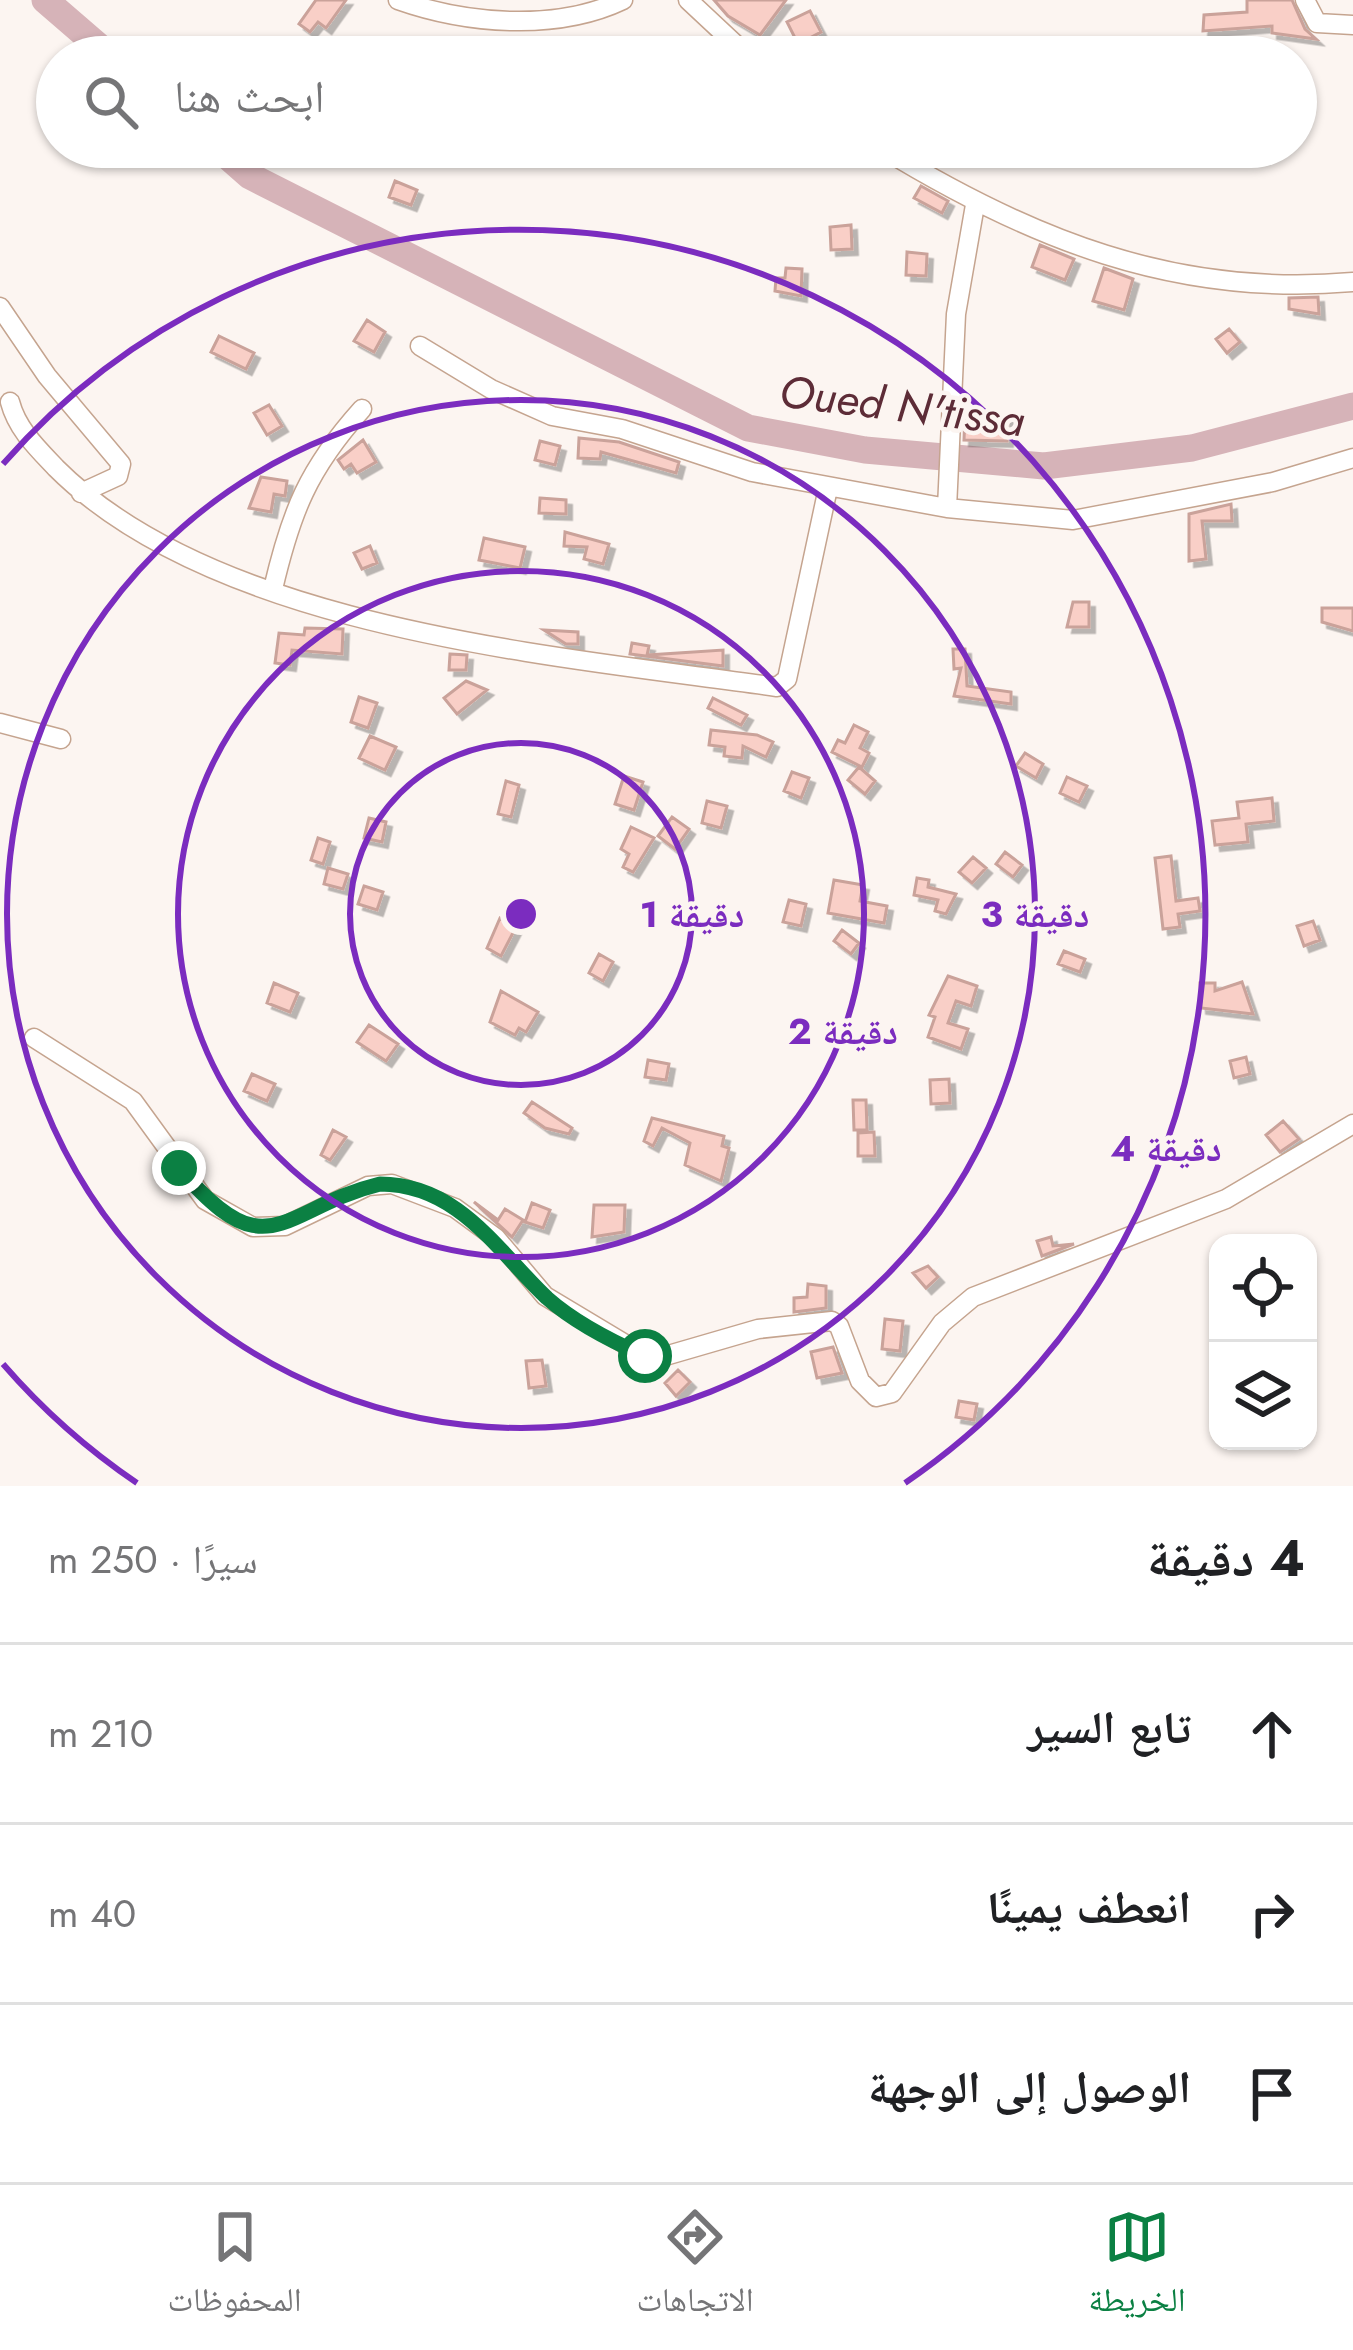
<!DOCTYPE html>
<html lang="ar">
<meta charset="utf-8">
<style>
:root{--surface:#fff;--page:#f6f6f6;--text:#202124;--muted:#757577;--line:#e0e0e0;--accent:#0b8043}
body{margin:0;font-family:Jost,"Noto Naskh Arabic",sans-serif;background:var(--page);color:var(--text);direction:rtl}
.controls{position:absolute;right:36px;bottom:36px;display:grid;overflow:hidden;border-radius:24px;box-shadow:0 3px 9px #0004}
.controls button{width:108px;height:108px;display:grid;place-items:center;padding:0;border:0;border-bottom:3px solid var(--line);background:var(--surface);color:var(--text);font:60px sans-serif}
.stop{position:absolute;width:36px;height:36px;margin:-27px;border:9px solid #0b8043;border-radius:50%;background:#fff}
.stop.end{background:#0b8043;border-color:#fff;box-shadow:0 3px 12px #0008}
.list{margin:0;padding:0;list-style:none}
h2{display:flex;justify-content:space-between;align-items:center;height:156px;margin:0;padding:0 48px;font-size:51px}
h2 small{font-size:39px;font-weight:400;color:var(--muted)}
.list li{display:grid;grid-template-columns:78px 1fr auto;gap:36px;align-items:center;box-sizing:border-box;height:180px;padding:0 48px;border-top:3px solid var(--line)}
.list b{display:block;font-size:45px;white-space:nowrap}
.list em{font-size:39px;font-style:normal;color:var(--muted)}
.icon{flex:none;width:66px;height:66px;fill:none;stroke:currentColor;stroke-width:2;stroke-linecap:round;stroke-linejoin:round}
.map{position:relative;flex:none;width:1353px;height:1486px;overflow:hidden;direction:ltr}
.search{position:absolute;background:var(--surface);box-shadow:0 3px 9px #0004;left:36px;right:36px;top:36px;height:132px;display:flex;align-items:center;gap:30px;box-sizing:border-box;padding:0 42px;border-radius:66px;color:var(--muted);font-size:45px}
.sheet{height:696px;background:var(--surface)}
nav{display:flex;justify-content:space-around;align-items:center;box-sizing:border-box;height:168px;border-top:3px solid var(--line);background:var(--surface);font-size:33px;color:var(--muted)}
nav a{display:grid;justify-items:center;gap:6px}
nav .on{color:var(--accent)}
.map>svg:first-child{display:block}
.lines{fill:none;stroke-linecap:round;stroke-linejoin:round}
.river{stroke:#d6b3b8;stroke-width:27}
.building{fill:#f9cfc7;stroke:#caa29a;stroke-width:3;filter:url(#shadow)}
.minor-casing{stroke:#c5a48f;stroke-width:21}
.minor{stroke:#fff;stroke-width:18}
.route{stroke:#0b8043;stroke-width:15}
.ring{fill:none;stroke:#7b2cbf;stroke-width:6}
.labels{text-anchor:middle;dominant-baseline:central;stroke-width:9;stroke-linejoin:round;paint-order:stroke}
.water-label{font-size:45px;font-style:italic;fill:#5d2c37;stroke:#fcf5f1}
.centre{fill:#7b2cbf;stroke:#fcf5f1;stroke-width:6}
.ring-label{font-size:36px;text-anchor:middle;font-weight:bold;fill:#7b2cbf;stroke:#fcf5f1;stroke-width:9;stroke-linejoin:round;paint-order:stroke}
</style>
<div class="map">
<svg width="1353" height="1486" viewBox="0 0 1353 1486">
<defs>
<filter id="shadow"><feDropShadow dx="5.5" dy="5.5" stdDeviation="0" flood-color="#0004"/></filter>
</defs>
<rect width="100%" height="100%" fill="#fcf5f1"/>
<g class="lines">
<path class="river" d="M 45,0 L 111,57
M 217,147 L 250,176 L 748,428 L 865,450 L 1044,466 L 1192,448 L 1353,406"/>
</g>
<path class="building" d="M 316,0 L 346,0 L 326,28 L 318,22 L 310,32 L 299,24 Z
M 714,0 L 786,0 L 760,35 L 728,16 Z
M 1247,0 L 1292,0 L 1305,29 L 1316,39 L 1272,33 L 1272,26 L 1203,31 L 1204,15 L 1247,12 Z
M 810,11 L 821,32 L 798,44 L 787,22 Z
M 395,181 L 417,190 L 411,205 L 389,197 Z
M 921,186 L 948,201 L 942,213 L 914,198 Z
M 851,225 L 852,249 L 831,250 L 830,227 Z
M 1040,245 L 1074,259 L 1065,280 L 1032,267 Z
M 907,252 L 927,254 L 926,276 L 906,275 Z
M 786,268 L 802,269 L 801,296 L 775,291 L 776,278 L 785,278 Z
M 1104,268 L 1133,279 L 1124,310 L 1093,301 Z
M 1318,297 L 1319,314 L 1289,309 L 1289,298 Z
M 367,320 L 385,332 L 374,352 L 354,341 Z
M 1229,329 L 1240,342 L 1227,353 L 1216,339 Z
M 219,336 L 254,353 L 246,369 L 211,352 Z
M 269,405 L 282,426 L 267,435 L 254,413 Z
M 965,415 L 1008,416 L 1007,441 L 964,440 Z
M 579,438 L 619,442 L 679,462 L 676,473 L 601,452 L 600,459 L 578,458 Z
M 363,440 L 376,462 L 357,473 L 351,464 L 344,469 L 338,460 Z
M 540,441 L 560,446 L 555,465 L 535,460 Z
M 261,477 L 287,481 L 285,496 L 274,494 L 271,512 L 249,508 Z
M 540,498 L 566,500 L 566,514 L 539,513 Z
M 1231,504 L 1232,521 L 1202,521 L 1206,559 L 1189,561 L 1189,514 Z
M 565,532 L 609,544 L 603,564 L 584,559 L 587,547 L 564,546 Z
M 484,538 L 525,547 L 520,568 L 479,560 Z
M 370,546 L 377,563 L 362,569 L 354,553 Z
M 1073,602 L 1089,602 L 1089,627 L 1067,627 Z
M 1322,608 L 1353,608 L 1353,631 L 1322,622 Z
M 305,628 L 343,629 L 342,654 L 292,650 L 290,665 L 275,663 L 279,633 L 304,635 Z
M 544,630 L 578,632 L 578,644 L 566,644 Z
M 632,643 L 649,646 L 647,655 L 723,650 L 723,666 L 630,654 Z
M 953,649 L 965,649 L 967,686 L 1011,692 L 1011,704 L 954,696 L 961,668 L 954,669 Z
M 450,654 L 467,655 L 466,670 L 449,670 Z
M 466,681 L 487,690 L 457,714 L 444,698 Z
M 359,697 L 377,703 L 368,728 L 351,722 Z
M 713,698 L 747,715 L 741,725 L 708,708 Z
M 854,725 L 868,732 L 860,748 L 869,753 L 862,767 L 832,752 L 838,740 L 845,743 Z
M 711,730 L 757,735 L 773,742 L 766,757 L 743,746 L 742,758 L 724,756 L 725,747 L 709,745 Z
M 370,736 L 396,747 L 385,770 L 359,758 Z
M 1025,753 L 1043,764 L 1036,778 L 1016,766 Z
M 859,767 L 875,781 L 865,794 L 848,780 Z
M 792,772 L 809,778 L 801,798 L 784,791 Z
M 624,776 L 643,782 L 634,810 L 615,804 Z
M 1067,777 L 1087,786 L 1079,802 L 1060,793 Z
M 506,781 L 519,785 L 511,817 L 498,814 Z
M 1272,798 L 1274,821 L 1246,824 L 1248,842 L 1215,845 L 1212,821 L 1239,818 L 1237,802 Z
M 707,801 L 727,806 L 721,828 L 702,823 Z
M 672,817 L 689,829 L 675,849 L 658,836 Z
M 369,818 L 386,822 L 382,842 L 364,838 Z
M 631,827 L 654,838 L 633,872 L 623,867 L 629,854 L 621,849 Z
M 318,838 L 330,842 L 323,864 L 311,860 Z
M 1005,852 L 1022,865 L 1013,877 L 996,864 Z
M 1171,856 L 1176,901 L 1198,898 L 1200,911 L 1178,914 L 1180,927 L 1163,929 L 1155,858 Z
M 973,857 L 986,868 L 972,883 L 959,872 Z
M 328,868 L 348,874 L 343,889 L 324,884 Z
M 917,878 L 929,880 L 928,887 L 956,894 L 946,914 L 935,911 L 938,900 L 914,895 Z
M 834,880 L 863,885 L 860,901 L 887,906 L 884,923 L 828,913 Z
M 364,886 L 383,892 L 377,910 L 358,904 Z
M 789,900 L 806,904 L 801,926 L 783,922 Z
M 500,918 L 516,927 L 501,956 L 487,948 Z
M 1313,921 L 1320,940 L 1304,946 L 1297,926 Z
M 842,930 L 859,943 L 851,954 L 834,941 Z
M 1064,951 L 1085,959 L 1080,972 L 1058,964 Z
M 599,954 L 613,962 L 603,981 L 589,973 Z
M 948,976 L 977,986 L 971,1006 L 956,1001 L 948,1023 L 968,1029 L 961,1049 L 928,1037 L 935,1017 L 929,1015 Z
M 1242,982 L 1253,1014 L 1201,1008 L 1200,983 L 1215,983 L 1215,991 Z
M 274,983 L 298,993 L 290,1012 L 267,1003 Z
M 501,991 L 538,1012 L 526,1032 L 519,1028 L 515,1035 L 490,1022 Z
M 369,1025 L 398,1044 L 386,1061 L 357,1042 Z
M 1246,1057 L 1250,1074 L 1234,1078 L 1230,1061 Z
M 648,1060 L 669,1064 L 666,1080 L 645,1077 Z
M 252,1074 L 275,1084 L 267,1101 L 244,1091 Z
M 949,1079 L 950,1103 L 931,1104 L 930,1080 Z
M 853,1100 L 866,1100 L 867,1130 L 854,1130 Z
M 532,1102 L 572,1128 L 569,1134 L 545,1128 L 524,1113 Z
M 652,1118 L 724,1136 L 722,1146 L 729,1148 L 721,1181 L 685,1165 L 690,1143 L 662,1128 L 653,1146 L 644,1141 Z
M 1283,1121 L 1299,1139 L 1280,1152 L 1266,1135 Z
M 333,1130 L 346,1137 L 330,1160 L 321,1155 Z
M 874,1132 L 875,1156 L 858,1156 L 858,1133 Z
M 474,1202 L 498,1220 L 505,1209 L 523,1220 L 512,1237 Z
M 532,1203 L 550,1210 L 543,1228 L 525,1222 Z
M 594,1205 L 625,1205 L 624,1232 L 592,1237 Z
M 1051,1237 L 1053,1246 L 1074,1244 L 1042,1256 L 1037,1241 Z
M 928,1266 L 938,1277 L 926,1288 L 913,1273 Z
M 808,1284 L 826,1286 L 826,1308 L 794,1312 L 794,1298 L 807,1297 Z
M 885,1319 L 903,1321 L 900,1351 L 882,1349 Z
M 833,1347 L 842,1373 L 817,1378 L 811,1352 Z
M 542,1360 L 546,1386 L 529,1388 L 526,1361 Z
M 678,1370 L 690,1382 L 676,1396 L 665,1383 Z
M 959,1401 L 977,1404 L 974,1420 L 956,1417 Z"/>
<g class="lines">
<g class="minor-casing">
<path id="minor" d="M 398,0 C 466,24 556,32 623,0
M 688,0 L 749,57
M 1305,0 L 1317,23 L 1353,25
M 880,147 C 1028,238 1175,298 1353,282
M 0,307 L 47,376 L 121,464 L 118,476 L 81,493
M 420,346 L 491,389 L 552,416 L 622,429 L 752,472 L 947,508 L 1073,520 L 1273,482 L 1353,458
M 10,402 C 17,429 37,448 56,468 C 218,630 559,656 777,687 L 787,679 L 828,488
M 947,508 L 956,314 L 975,205
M 273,589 C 291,512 308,469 362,409
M 0,723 L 61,739
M 34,1038 L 133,1101 L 205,1200 L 253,1227 L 285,1226 L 368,1186 L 392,1184 L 455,1208 L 496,1238 L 545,1296 L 645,1356 L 665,1356 L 758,1329 L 832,1321 L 839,1326 L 860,1381 L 876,1397 L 892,1393 L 942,1323 L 973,1297 L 1226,1199 L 1353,1124"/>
</g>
<use href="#minor" class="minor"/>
</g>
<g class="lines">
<path class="route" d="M 179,1168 C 269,1274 281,1208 380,1184 C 459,1184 499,1253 547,1298 C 573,1321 613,1342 645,1356"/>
</g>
<g class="ring">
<circle cx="521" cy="914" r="171"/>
<circle cx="521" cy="914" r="343"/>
<circle cx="521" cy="914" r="514"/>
<path d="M137 1483A686 686 0 0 1 3 1364M3 464A686 686 0 1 1 905 1483"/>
</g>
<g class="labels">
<g class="water-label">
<text transform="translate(902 406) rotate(7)">Oued N'tissa</text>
</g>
</g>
<circle cx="521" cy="914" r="18" class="centre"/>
<g class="ring-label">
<text x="692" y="927">1 دقيقة</text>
<text x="1035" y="927">3 دقيقة</text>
<text x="843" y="1044">2 دقيقة</text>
<text x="1166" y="1161">4 دقيقة</text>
</g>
</svg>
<div class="controls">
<button><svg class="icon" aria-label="locate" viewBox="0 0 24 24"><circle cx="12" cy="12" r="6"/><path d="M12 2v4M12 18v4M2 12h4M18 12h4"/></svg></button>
<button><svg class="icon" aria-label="layers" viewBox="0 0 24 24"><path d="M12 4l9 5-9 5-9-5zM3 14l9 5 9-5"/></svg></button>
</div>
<div class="stop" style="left:645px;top:1356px"></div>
<div class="stop end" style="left:179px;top:1168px"></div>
<div class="search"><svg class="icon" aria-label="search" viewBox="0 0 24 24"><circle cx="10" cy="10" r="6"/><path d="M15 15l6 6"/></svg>ابحث هنا</div>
</div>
<section class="sheet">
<h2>4 دقيقة<small>سيرًا · 250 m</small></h2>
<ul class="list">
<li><svg class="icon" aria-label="ahead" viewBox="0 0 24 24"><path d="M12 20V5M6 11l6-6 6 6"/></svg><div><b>تابع السير</b></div><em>210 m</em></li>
<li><svg class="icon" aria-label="right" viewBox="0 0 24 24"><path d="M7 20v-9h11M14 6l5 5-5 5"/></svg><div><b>انعطف يمينًا</b></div><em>40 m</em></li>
<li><svg class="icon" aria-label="arrive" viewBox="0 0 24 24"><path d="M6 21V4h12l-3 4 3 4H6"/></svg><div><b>الوصول إلى الوجهة</b></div></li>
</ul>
</section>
<nav>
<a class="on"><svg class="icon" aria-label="map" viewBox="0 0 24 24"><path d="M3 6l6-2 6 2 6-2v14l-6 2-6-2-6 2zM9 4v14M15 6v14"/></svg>الخريطة</a>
<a><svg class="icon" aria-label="directions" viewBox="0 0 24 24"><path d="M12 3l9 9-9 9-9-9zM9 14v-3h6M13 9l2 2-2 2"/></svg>الاتجاهات</a>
<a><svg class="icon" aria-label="saved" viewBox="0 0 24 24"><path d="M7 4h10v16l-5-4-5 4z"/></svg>المحفوظات</a>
</nav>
